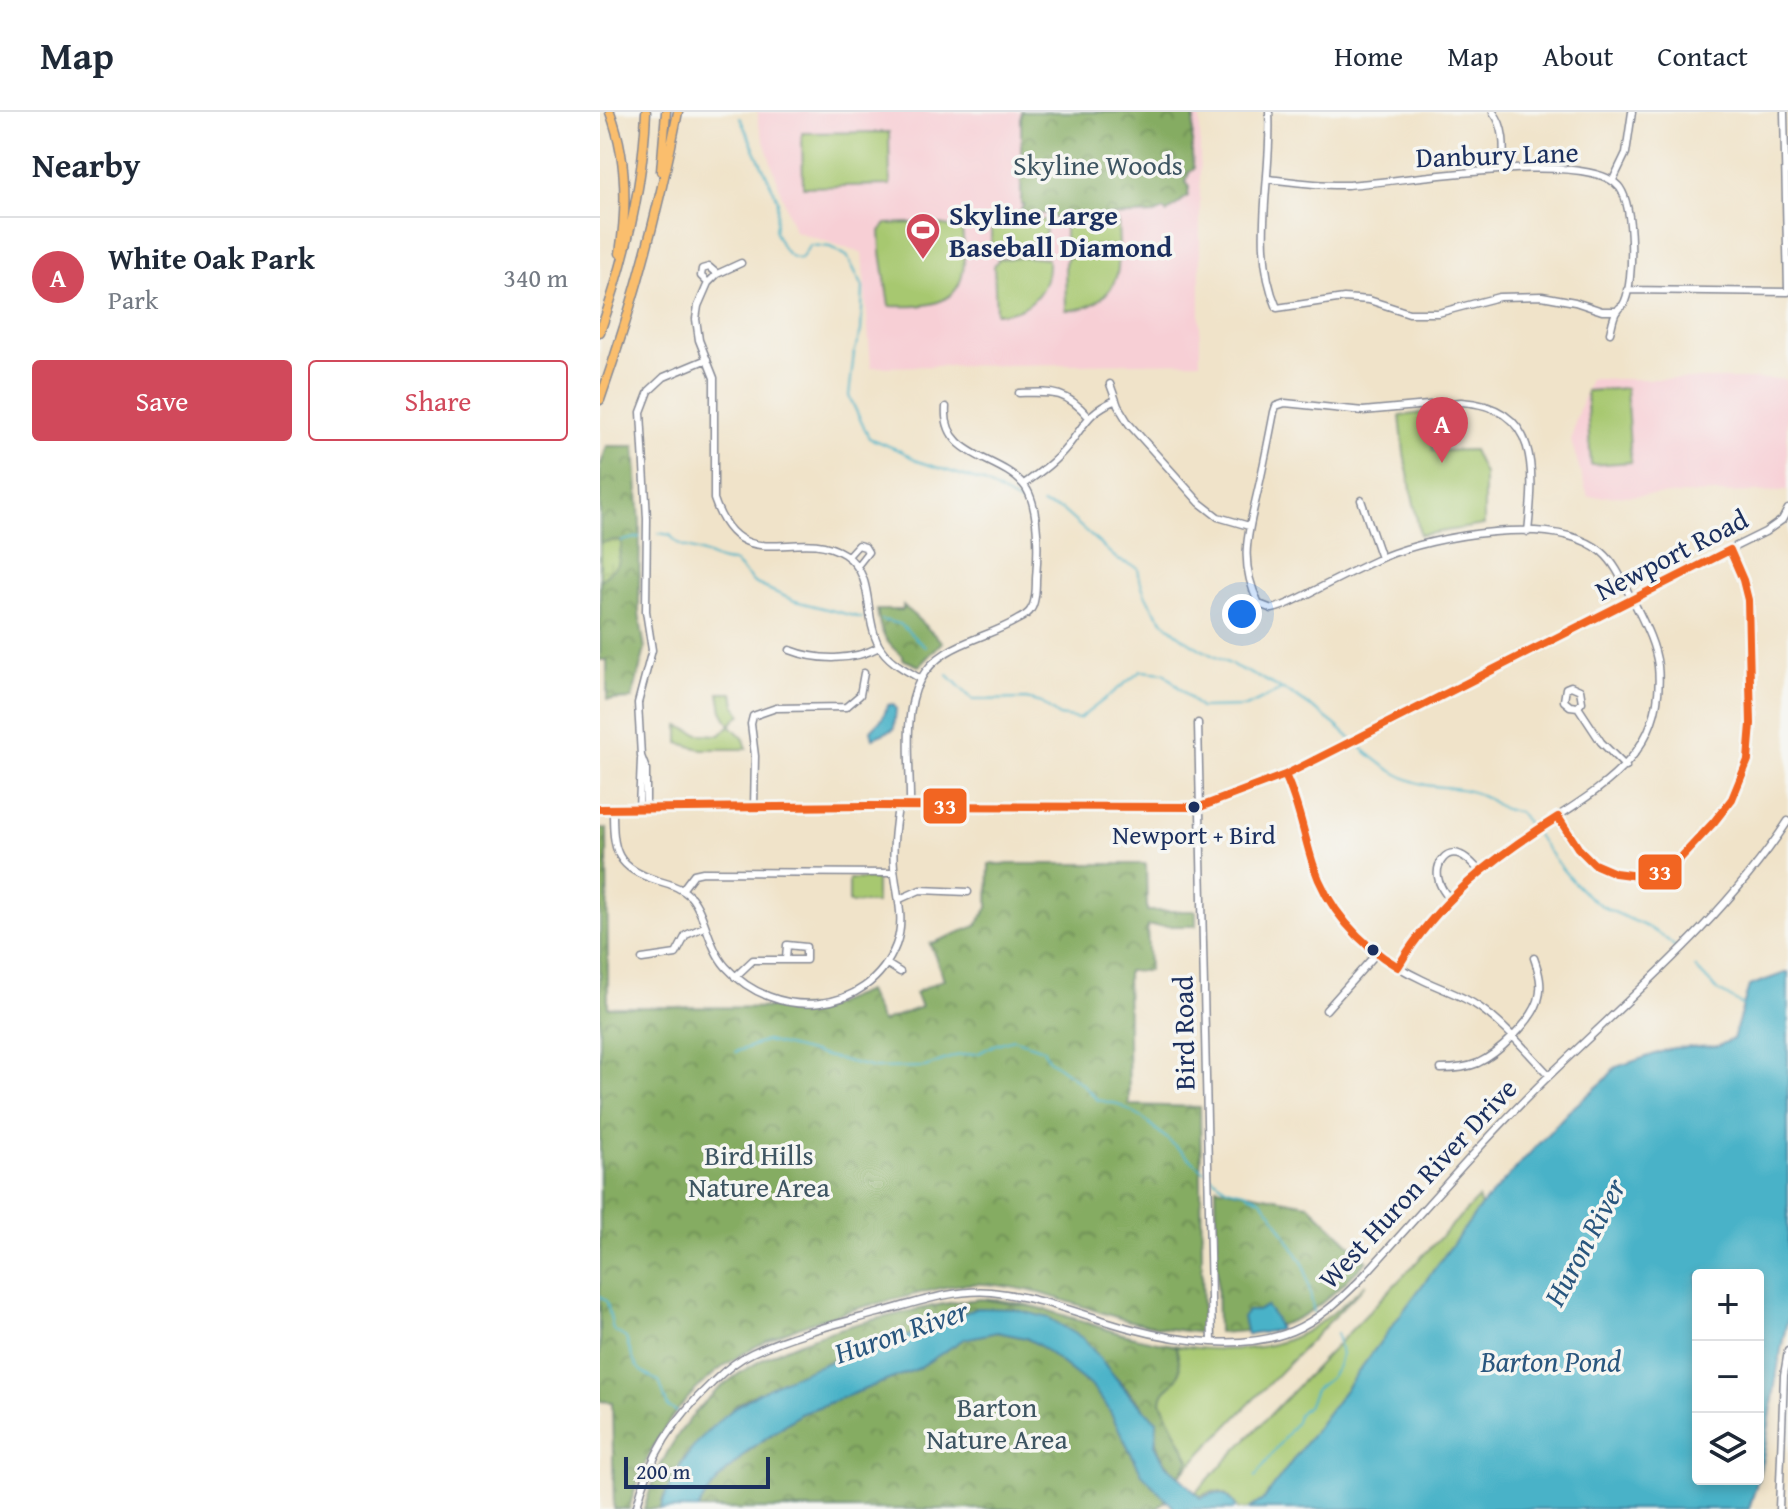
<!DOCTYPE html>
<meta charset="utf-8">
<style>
:root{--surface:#fff;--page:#f6f6f7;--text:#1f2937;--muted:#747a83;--line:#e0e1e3;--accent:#d1495b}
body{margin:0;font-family:"Gentium Book Plus",serif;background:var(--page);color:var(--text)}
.controls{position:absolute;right:24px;bottom:24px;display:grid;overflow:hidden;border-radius:8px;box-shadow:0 4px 12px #0003}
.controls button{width:72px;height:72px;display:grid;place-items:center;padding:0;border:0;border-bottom:2px solid var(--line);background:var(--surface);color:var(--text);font:40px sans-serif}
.scale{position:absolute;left:24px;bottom:20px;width:146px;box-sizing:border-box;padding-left:8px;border:4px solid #1b2f5e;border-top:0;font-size:22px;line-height:28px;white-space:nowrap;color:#1b2f5e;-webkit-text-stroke:6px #f6f6f2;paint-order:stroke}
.you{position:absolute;left:642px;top:502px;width:28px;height:28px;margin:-20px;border:6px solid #fff;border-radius:50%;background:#1a73e8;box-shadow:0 0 0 12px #1a73e833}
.badge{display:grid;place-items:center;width:52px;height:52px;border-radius:50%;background:var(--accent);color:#fff;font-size:26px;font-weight:700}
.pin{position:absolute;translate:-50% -66px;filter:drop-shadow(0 2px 4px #0008)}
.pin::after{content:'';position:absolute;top:42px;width:28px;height:24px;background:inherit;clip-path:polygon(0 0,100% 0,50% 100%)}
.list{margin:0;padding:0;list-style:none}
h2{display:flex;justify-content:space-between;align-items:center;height:104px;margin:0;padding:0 32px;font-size:34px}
h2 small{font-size:26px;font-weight:400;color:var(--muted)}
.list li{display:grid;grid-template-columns:52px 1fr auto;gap:24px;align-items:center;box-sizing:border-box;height:120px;padding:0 32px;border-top:2px solid var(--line)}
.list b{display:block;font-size:30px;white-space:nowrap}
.list p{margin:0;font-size:26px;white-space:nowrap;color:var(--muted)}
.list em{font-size:26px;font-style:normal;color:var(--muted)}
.actions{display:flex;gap:16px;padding:24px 32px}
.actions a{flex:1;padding:18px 0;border:2px solid var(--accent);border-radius:8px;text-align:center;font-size:28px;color:var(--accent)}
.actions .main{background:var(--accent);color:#fff}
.icon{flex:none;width:44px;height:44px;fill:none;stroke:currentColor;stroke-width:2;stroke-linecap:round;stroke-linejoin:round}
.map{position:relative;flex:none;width:1188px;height:1397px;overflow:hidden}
header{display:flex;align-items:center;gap:48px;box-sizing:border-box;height:112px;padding:0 40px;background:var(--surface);border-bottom:2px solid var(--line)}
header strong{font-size:38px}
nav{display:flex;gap:44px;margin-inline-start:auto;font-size:28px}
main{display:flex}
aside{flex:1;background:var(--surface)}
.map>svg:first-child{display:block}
.built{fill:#f7cfd5}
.green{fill:#a7c870;stroke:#617c67;stroke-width:2}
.forest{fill:url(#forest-crowns);stroke:#506e60;stroke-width:2}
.wetland{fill:url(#wetland-marsh);stroke:#617c67;stroke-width:2}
.water{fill:#4ab2c8;stroke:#327093;stroke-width:2}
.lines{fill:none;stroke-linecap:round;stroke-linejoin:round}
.stream{stroke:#4ab2c8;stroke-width:2}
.minor-casing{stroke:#868994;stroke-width:9}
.highway-casing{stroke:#868994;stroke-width:11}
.minor{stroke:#fff;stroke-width:6}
.highway{stroke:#fabe6d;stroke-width:8}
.bus-1-casing{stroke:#f6f6f2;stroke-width:14}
.bus-1{stroke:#f26522;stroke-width:8}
.bus-dot{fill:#1b2f5e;stroke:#f6f6f2;stroke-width:3}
.labels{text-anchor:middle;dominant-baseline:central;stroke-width:7;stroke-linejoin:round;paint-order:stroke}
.bus-label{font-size:26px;fill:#1b2f5e;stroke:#f6f6f2}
.street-label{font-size:28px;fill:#1b2f5e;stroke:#f6f6f2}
.park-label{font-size:28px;fill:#3e5562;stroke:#f6f6f2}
.poi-label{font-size:28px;font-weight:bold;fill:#1b2f5e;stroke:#f6f6f2;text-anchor:start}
.water-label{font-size:30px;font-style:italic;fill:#29567e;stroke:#f6f6f2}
.line-badge{stroke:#f6f6f2;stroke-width:3}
.badge-label{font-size:22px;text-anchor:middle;font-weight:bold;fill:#fff}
</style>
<header>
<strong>Map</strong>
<nav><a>Home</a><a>Map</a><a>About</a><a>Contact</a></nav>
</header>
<main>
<aside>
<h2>Nearby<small></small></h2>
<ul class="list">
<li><span class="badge">A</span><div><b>White Oak Park</b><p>Park</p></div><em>340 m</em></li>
</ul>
<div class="actions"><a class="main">Save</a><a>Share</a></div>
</aside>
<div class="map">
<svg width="1188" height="1397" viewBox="0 0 1188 1397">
<defs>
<pattern id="forest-crowns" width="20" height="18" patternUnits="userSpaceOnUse" patternTransform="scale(2)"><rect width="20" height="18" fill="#85ac62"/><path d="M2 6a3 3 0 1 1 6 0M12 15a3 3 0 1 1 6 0" fill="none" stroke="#6c8c54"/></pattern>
<pattern id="wetland-marsh" width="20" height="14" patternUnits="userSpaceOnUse" patternTransform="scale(2)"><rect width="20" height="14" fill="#a7c870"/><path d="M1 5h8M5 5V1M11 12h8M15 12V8" fill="none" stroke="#8fac63"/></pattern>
</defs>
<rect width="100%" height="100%" fill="#f6f6f2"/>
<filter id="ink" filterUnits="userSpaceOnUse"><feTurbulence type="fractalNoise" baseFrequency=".0125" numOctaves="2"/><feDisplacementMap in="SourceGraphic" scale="16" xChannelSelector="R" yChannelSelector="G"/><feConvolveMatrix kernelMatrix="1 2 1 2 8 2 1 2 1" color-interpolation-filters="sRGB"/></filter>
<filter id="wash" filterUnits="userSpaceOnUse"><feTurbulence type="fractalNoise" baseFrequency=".006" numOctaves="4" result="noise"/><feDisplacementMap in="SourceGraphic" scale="32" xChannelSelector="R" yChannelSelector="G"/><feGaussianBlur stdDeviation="1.8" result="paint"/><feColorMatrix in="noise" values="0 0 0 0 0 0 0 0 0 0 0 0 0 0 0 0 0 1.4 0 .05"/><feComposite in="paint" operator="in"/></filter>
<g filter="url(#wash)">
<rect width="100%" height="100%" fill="#f0e3c9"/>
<path class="built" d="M 158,0 L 600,0 L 600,250 L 271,255 L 262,141 L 194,119 L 158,11 Z
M 990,267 L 1186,267 L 1188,379 L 988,385 L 971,329 L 976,306 Z"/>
<path class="green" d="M 289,20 L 290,73 L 203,75 L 202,21 Z
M 391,108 L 446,108 L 445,133 L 391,134 Z
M 518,109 L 519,134 L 465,135 L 465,110 Z
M 310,111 L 336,112 L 362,118 C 371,183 352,197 289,194 L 281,140 L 280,119 L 286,112 Z
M 428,145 L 448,147 C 450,179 428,202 396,201 L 394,153 L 399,147 Z
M 468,145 L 518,145 C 521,176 496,199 466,198 L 465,151 Z
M 1026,276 L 1031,350 L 991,353 L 986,279 Z
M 830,300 L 833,339 L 873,338 L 884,362 L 884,413 L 820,423 L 804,341 L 800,304 Z
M 119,581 L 133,581 L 135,593 L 141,602 L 130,613 L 144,627 L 147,637 L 101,637 L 79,631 L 79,614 L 99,622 L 120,623 L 130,613 L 122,599 Z
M 249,767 L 276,767 L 276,791 L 249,791 Z
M 878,1086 L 881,1094 L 664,1387 L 649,1397 L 638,1397 C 628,1379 618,1375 600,1384 L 596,1380 Z
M 766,1172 L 579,1364 L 564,1350 L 315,1222 L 62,1389 L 61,1397 L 44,1397 C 82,1270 171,1232 291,1204 C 326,1196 362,1185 398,1188 C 437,1192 472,1206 509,1218 C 562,1235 646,1249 699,1223 C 724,1211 745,1191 766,1172 Z"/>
<path class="forest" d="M 421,0 L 595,0 C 593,13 590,44 594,56 L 589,61 L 586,70 L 589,74 L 588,84 L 566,101 L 564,98 L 555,102 L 454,106 L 447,102 L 424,101 L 421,97 L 424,93 L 421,92 Z
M 7,334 L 35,334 L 40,412 L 39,501 L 45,537 L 32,587 L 7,588 L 7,548 L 0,548 L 0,355 Z
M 303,493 L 342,530 L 319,554 L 303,547 L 303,544 C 285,532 280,519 277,498 L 303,498 Z
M 0,717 L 7,717 L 8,895 L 224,896 L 267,879 L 281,910 L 321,895 L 315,881 L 344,867 L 330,832 L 376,814 L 388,796 L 389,752 L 546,752 L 547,799 L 596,799 L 596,814 L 547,814 L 549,859 L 527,859 L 529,993 L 600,995 L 603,1221 C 575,1218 546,1214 519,1206 C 473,1192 434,1175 384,1172 C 352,1170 319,1182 288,1189 C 163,1217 65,1263 29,1397 L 14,1397 L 12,1290 L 0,1289 Z
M 616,1075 L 708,1092 L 767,1149 C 710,1204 700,1217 618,1221 Z
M 382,1187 L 439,1196 L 521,1222 L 576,1234 C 578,1244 583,1259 576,1268 C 569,1277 562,1277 561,1290 L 590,1348 L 579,1364 C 563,1349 553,1337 557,1313 C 527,1272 488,1239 449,1206 L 315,1222 L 277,1232 L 166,1277 L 137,1292 L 84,1346 L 62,1389 L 61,1397 L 44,1397 C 80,1276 165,1233 281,1206 C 315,1198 348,1190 382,1187 Z
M 397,1220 L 426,1226 L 439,1233 L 492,1275 L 508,1296 L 542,1362 L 568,1387 L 557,1397 L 98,1397 L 104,1386 L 120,1366 L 150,1338 L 200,1302 L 317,1257 L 364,1227 Z"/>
<path class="wetland" d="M 14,428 L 22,429 L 18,452 L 0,469 L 0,431 Z"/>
<path class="water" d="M 293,592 L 296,597 L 294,617 L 273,626 L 271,618 L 282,607 L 288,593 Z
M 1188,860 L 1188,1206 C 1174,1259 1172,1313 1158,1367 L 1158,1163 L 1098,1163 L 1098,1367 L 1158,1367 L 1149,1397 L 649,1397 L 664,1387 L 881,1094 L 968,1000 L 1005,968 L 1016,955 L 1073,936 L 1118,934 L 1133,927 L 1149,874 Z
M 666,1194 L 675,1206 L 679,1218 L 647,1223 L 643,1205 L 647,1199 L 657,1199 Z
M 377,1196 L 413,1197 L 449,1206 L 484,1227 L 533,1287 L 557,1309 L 555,1333 L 564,1350 L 601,1386 C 616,1378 627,1380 637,1395 L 633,1397 L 575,1397 L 542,1362 L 508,1296 L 492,1275 L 439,1233 L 426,1226 L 397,1220 L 364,1227 L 317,1257 L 200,1302 L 149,1338 L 120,1366 L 104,1386 L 98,1397 L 61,1397 C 63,1385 70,1374 75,1364 C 122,1273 227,1252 315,1222 C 336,1214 356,1204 377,1196 Z"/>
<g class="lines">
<path class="stream" d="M 140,6 L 178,88 L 175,120 L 184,138 L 192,145 L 201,147 L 210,133 L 230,135 L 247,144 L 263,175 L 261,219 L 254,241 L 249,284 L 269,326 L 301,339 L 317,349 L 383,370 L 420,391
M 442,393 L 462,398 L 518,448 L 538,456 C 546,527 628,548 682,577 C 707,590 732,609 752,628
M 59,421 L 70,423 C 83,439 85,434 103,441 C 116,446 120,450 134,450 L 154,471 L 195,489 L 262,506
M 22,429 L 40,425
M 282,508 L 300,512 L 325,535
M 348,563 L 373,588 L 426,587 L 441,591 L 459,604 L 479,607 L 541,559 L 564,561 L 600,596 L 646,595 L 681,578
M 757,632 C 777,650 799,667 826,673 C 845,676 862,675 881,683 C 898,691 897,698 919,700 L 932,717
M 936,722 C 951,743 969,768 989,785 C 1016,807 1051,809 1076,836
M 1095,855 L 1117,878 L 1144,894
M 135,940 L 166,929 L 274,956 L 325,955 L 355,944 L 379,941 L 394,933 L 413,927 L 443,937 L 448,947 L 482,972 L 498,988 L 518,992 L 544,1007 L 604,1059
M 609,1063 L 627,1076 L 645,1080 L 660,1087 L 672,1101 L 705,1155 L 714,1201
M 0,1184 L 7,1190 L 13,1218 L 26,1226 C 33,1250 34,1259 59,1269 L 68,1295 L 77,1300
M 655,1365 L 696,1310 L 698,1303 L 709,1292 L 715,1278 L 730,1266 L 738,1254 L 741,1242 L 737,1222"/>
</g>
</g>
<g filter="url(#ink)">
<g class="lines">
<g class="minor-casing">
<path id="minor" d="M 669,0 C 673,64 650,135 677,196 L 744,186 L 769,188 L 809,201 L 838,201 L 899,185 L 942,184 L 975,190 L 1002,199 L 1015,199
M 893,0 C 906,16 904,38 903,59
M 1184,0 L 1188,178
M 668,67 C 694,70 720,74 746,73 C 796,71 991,35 1020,76 C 1034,96 1034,168 1025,189 C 1021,198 1022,191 1017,199 C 1013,204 1012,214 1010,221
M 1013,68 L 1026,41 L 1032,0
M 141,151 L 117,162 L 108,171 L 98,194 L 96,207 L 99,228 L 114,266 L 114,387 C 141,468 197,412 244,442 C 276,463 263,502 278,532 C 287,549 305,558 321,567
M 108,171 L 101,164 L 102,157 L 109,155 L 117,162
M 1027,178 L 1188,180
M 510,272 L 518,294 L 529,312 L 600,391 L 618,405 L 649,414
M 419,281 C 453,280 465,278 488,304
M 424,372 C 439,361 455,350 467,335 C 485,313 487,300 516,288
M 761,388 L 781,446
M 928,420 C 934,360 941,295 861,290 L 763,299 L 685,291 L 676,294 L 674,300 C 669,326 664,352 658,378 C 648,422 638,449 659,492 L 672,497 C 684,495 695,488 706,483 C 731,470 757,457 783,445 C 834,424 955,401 1002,440 C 1016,452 1023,470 1031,486
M 248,444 L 258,433 L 265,435 L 268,440 L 257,454
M 190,538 C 218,549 253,549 279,535
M 978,595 L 970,594 L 964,589 L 966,576 L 971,574 L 980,578 L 982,590 L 978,595 L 1001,630 L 1026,655
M 598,611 L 612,1230
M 685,663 C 707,710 710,762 741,805 C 762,834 791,853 823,868 C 841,877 862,883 879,895 C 905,913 927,940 949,963
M 310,695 C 311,657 302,601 320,568 C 340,531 384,528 417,508 C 421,506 429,502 431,497 C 436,490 436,475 436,467 C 438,442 440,391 423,372 C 399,344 342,345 346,295
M 154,696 L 155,644 L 151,612 L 153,604 L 176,596 L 246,595 L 260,583 L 264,561
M 0,697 L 269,694 L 600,695 L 685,663 L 734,640 L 1031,486 L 1165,420 L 1182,408 L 1188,397
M 13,697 C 13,739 15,756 59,769 C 71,772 82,776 91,785 C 106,803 108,835 126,855 C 174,909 268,905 296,833 C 306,806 296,782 294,755 C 292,735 295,714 298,695
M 39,697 L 41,647
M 46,697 L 46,657 L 41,644 L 38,591 L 52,538 L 46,499 L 47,407 L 41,300 L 49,279 L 64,265 L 107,247
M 958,705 L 974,730 L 987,747 L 996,754 L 1022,764 L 1047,763 L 1068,757 L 1083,745 L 1128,694 L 1145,660 L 1151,626 L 1148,489 L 1142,463 L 1130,438
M 82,778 L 94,762 L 103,760 L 294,761
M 300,787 L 320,778 L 368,780
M 851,789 C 845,781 839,774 838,765 C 836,752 846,736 861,743 C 869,746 875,755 881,760
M 42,847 L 76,842 L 86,823 L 104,815
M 287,852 L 300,860
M 798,855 C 823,808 868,768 911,736 C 977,686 1068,656 1058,554 C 1055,530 1042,507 1032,486
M 135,865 L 153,848 L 206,848 L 206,835 L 187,833 L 186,848
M 726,898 L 776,842
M 841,957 C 854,957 866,956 878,951 C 898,942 931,910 938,889 C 943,874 939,860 934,846
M 36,1397 C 50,1342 73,1308 113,1270 C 124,1259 137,1248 152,1241 C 192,1222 236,1212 278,1201 C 315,1191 353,1177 391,1180 C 430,1184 465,1196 502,1208 C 557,1226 636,1242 692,1219 C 718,1208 739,1189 759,1169 C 824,1098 886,1024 955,958 C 1037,879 1125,805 1188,709
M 1179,1397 L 1184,1263 L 1188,1239"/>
</g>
<g class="highway-casing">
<path id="highway" d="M 10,0 C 27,45 27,95 20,141
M 61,59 L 66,0
M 0,220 C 25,149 43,76 46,0
M 0,288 C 34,191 58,101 78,0"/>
</g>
<use href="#minor" class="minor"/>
<use href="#highway" class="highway"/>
<g class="bus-1-casing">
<path id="bus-1" d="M 1130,438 L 1143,468 L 1148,488 L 1151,612 L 1148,648 L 1132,687 L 1114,710 L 1075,752 L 1061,760 L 1038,764 L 1015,761 L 994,752 L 978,736 L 958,705 C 894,745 837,789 798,855 C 759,832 727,796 713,752 C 703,721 699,692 685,663 Z
M 0,697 L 269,694 L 600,695 L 685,663"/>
</g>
<use href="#bus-1" class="bus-1"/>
</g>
</g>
<defs>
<g id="stadium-pin" transform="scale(1.8)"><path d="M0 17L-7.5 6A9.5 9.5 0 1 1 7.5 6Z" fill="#d1495b" stroke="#f6f6f2"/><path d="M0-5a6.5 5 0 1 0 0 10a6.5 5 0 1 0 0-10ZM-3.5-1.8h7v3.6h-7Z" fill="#fff"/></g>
</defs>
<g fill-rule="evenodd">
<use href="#stadium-pin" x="323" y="118"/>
</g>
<g class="bus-dot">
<circle cx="594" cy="695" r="7"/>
<circle cx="773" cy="838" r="7"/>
</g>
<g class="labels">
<g class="bus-label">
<text x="594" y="722">Newport + Bird</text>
</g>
<g class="street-label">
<text transform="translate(897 42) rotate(-2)">Danbury Lane</text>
<text transform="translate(1071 442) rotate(-27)">Newport Road</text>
<text transform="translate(583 921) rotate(-91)">Bird Road</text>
<text transform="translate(817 1071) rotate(-47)">West Huron River Drive</text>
</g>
<g class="park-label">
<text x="498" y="52">Skyline Woods</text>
<text x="159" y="1042">Bird Hills<tspan x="159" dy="32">Nature Area</tspan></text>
<text x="397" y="1294">Barton<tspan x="397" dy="32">Nature Area</tspan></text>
</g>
<g class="poi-label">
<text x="349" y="102">Skyline Large<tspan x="349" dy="32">Baseball Diamond</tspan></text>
</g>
<g class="water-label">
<text transform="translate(984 1130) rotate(-62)">Huron River</text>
<text transform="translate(301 1219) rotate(-19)">Huron River</text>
<text x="951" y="1249">Barton Pond</text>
</g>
</g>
<g class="line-badge">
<rect x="322" y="675" width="46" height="38" rx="8" fill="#f26522"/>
<rect x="1037" y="741" width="46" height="38" rx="8" fill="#f26522"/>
</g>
<g class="badge-label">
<text x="345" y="702">33</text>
<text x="1060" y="768">33</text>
</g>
</svg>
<div class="controls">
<button>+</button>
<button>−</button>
<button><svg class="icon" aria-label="layers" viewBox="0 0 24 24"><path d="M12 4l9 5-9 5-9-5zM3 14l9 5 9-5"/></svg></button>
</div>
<div class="scale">200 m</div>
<div class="you"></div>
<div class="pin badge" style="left:842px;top:351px">A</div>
</div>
</main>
